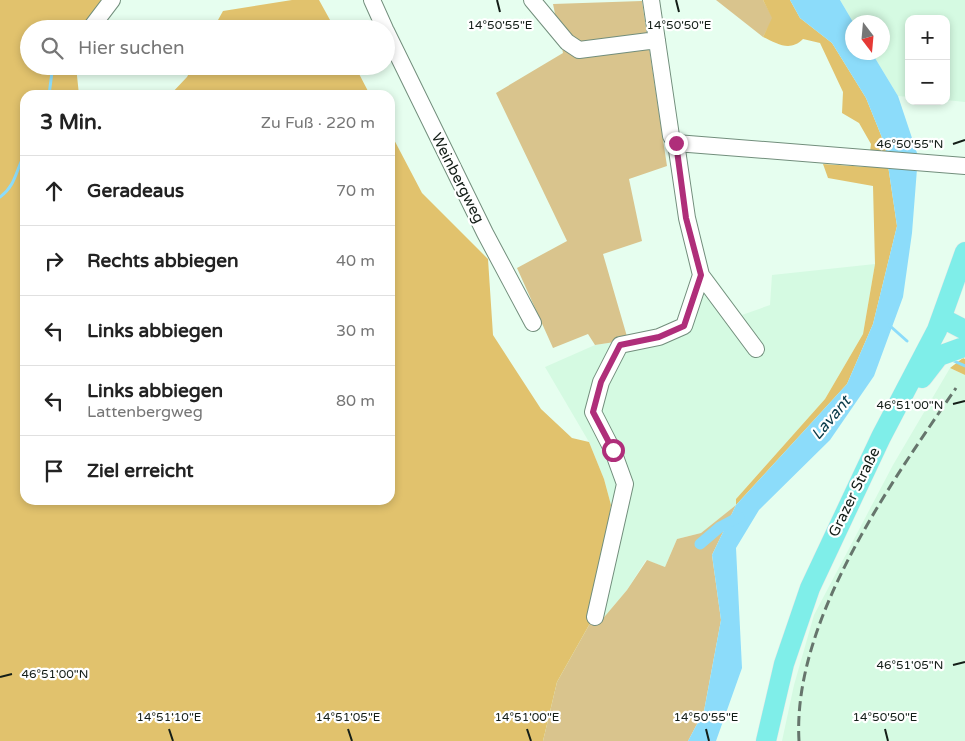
<!DOCTYPE html>
<html lang="de">
<meta charset="utf-8">
<style>
:root{--surface:#fff;--page:#f6f6f6;--text:#222;--muted:#767676;--line:#e0e0e0}
body{margin:0;font-family:"Varela Round",sans-serif;background:var(--page);color:var(--text)}
.controls{position:absolute;right:15px;top:15px;display:grid;overflow:hidden;border-radius:10px;box-shadow:0 2px 8px #0003}
.controls button{width:45px;height:45px;display:grid;place-items:center;padding:0;border:0;border-bottom:1px solid var(--line);background:var(--surface);color:var(--text);font:25px sans-serif}
.compass{position:absolute;left:845px;top:15px;width:45px;height:45px;border-radius:50%;background:var(--surface);box-shadow:0 2px 8px #0003;rotate:164deg}
.stop{position:absolute;width:15px;height:15px;margin:-11px;border:4px solid #af2e7a;border-radius:50%;background:#fff}
.stop.end{background:#af2e7a;border-color:#fff;box-shadow:0 1px 5px #0008}
.list{margin:0;padding:0;list-style:none}
h2{display:flex;justify-content:space-between;align-items:center;height:65px;margin:0;padding:0 20px;font-size:21px}
h2 small{font-size:16px;font-weight:400;color:var(--muted)}
.list li{display:grid;grid-template-columns:32px 1fr auto;gap:15px;align-items:center;box-sizing:border-box;height:70px;padding:0 20px;border-top:1px solid var(--line)}
.list b{display:block;font-size:19px;white-space:nowrap}
.list p{margin:0;font-size:16px;white-space:nowrap;color:var(--muted)}
.list em{font-size:16px;font-style:normal;color:var(--muted)}
.icon{flex:none;width:28px;height:28px;fill:none;stroke:currentColor;stroke-width:2;stroke-linecap:round;stroke-linejoin:round}
.map{position:relative;flex:none;width:965px;height:741px;overflow:hidden}
.search{position:absolute;background:var(--surface);box-shadow:0 2px 8px #0003;left:20px;top:20px;width:375px;height:55px;display:flex;align-items:center;gap:12px;box-sizing:border-box;padding:0 18px;border-radius:28px;color:var(--muted);font-size:19px}
.panel{position:absolute;background:var(--surface);box-shadow:0 2px 8px #0003;left:20px;top:90px;width:375px;height:415px;border-radius:15px}
.map>svg:first-child{display:block}
.built{fill:#d5fae2}
.green{fill:#d9c48d}
.forest{fill:#e1c26d}
.water{fill:#8cdcfa}
.lines{fill:none;stroke-linecap:round;stroke-linejoin:round}
.stream{stroke:#8cdcfa;stroke-width:3}
.canal{stroke:#8cdcfa;stroke-width:11}
.minor-casing{stroke:#728e7c;stroke-width:18}
.major-casing{stroke:#e8e8e8;stroke-width:21}
.minor{stroke:#fff;stroke-width:16}
.major{stroke:#7feee9;stroke-width:20}
.rail{stroke:#66756c;stroke-width:3;stroke-dasharray:10 5;stroke-linecap:butt}
.route{stroke:#af2e7a;stroke-width:6}
.ticks{fill:none;stroke:#141e18;stroke-width:2}
.labels{text-anchor:middle;dominant-baseline:central;stroke-width:4.5;stroke-linejoin:round;paint-order:stroke}
.street-label{font-size:15px;fill:#141e18;stroke:#fff}
.water-label{font-size:16px;font-style:italic;fill:#0b3c4b;stroke:#fff}
.ticks-label{font-size:12px;text-anchor:middle;fill:#141e18;stroke:#fff;stroke-width:4.5;stroke-linejoin:round;paint-order:stroke}
</style>
<div class="map">
<svg width="965" height="741" viewBox="0 0 965 741">
<rect width="100%" height="100%" fill="#e6feef"/>
<path class="built" d="M 840,0 L 965,0 L 965,102 L 946,100 L 946,19 L 909,19 L 909,97 L 898,96 L 872,53 L 882,52 L 882,22 L 853,22 Z
M 875,264 L 863,334 L 825,399 L 736,499 L 736,505 L 701,533 L 677,539 L 665,567 L 646,560 L 627,590 L 599,623 L 604,547 L 611,505 L 604,479 L 589,442 L 545,367 L 595,345 L 628,340 L 676,327 L 692,278 L 712,274 L 742,315 L 770,305 L 772,275 Z
M 950,368 L 965,375 L 965,741 L 782,741 L 794,685 L 814,615 L 893,465 Z"/>
<path class="green" d="M 716,0 L 763,0 L 773,18 L 763,37 Z
M 642,1 L 667,166 L 629,179 L 642,241 L 603,254 L 628,340 L 595,345 L 588,334 L 553,348 L 517,268 L 567,241 L 496,93 L 563,53 L 553,4 Z
M 736,505 L 712,555 L 721,620 L 704,711 L 688,741 L 543,741 L 557,682 L 593,618 L 600,622 L 627,590 L 647,560 L 665,567 L 677,539 L 701,533 Z"/>
<path class="forest" d="M 0,0 L 105,0 L 82,29 L 29,29 L 29,66 L 76,66 L 79,95 L 25,95 L 25,500 L 390,500 L 390,132 L 422,193 L 488,259 L 493,335 L 541,409 L 572,438 L 589,442 L 604,479 L 611,505 L 593,618 L 557,682 L 543,741 L 0,741 Z
M 292,0 L 319,0 L 335,29 L 213,29 L 223,11 Z
M 763,0 L 790,0 L 800,18 L 832,43 L 866,98 L 885,145 L 897,226 L 873,324 L 847,384 L 736,505 L 736,499 L 825,399 L 863,334 L 875,264 L 873,186 L 828,178 L 823,164 L 868,167 L 871,144 L 859,123 L 842,113 L 843,92 L 820,43 L 803,39 C 790,52 778,44 763,37 L 772,18 Z
M 193,66 L 355,66 L 370,95 L 170,95 L 187,77 Z
M 963,358 L 965,359 L 965,375 L 950,368 Z"/>
<path class="water" d="M 790,0 L 840,0 L 853,22 L 852,52 L 872,53 L 898,96 L 918,156 L 912,233 L 903,297 L 874,376 L 830,440 L 759,510 L 736,548 L 742,668 L 716,741 L 688,741 L 704,711 L 721,620 L 712,555 L 736,505 L 847,384 L 873,324 L 897,226 L 885,145 L 866,98 L 832,43 L 800,18 Z"/>
<g class="lines">
<path class="stream" d="M 49,95 L 52,72 L 57,66
M 0,197 C 16,186 16,169 25,154
M 889,325 L 907,341
M 954,361 L 965,366"/>
<path class="canal" d="M 700,544 L 720,527 L 739,517"/>
<g class="minor-casing">
<path id="minor" d="M 372,0 L 385,29
M 532,0 L 567,42 L 579,50 L 657,40
M 651,0 L 671,136 L 676,143 L 965,166
M 90,29 L 112,0
M 386,31 L 485,233 L 533,323
M 676,143 L 687,218 L 701,275 L 756,349
M 595,617 L 625,484 L 613,451 L 593,412 L 601,382 L 620,345 L 659,337 L 684,326 L 701,275"/>
</g>
<g class="major-casing">
<path id="major" d="M 942,318 L 965,330
M 922,378 L 939,356 L 961,348
M 766,741 L 784,664 L 810,588 L 881,437 L 937,330 L 965,252"/>
</g>
<use href="#minor" class="minor"/>
<use href="#major" class="major"/>
<path class="rail" d="M 799,741 C 792,621 891,483 956,388"/>
</g>
<g class="lines">
<path class="route" d="M 613,450 L 593,412 L 601,382 L 620,345 L 659,337 L 684,326 L 701,275 L 686,218 L 676,143"/>
</g>
<path class="ticks" d="M 497,0 L 500,12M 676,0 L 679,12M 953,144 L 965,140M 953,404 L 965,401M 953,665 L 965,662M 0,677 L 12,674M 169,729 L 173,741M 348,729 L 352,741M 527,729 L 531,741M 706,729 L 709,741M 885,729 L 888,741"/>
<g class="labels">
<g class="street-label">
<text transform="translate(458 178) rotate(63)">Weinbergweg</text>
<text transform="translate(854 492) rotate(-64)">Grazer Straße</text>
</g>
<g class="water-label">
<text transform="translate(831 418) rotate(-50)">Lavant</text>
</g>
</g>
<g class="ticks-label">
<text x="500" y="29">14°50'55"E</text>
<text x="679" y="29">14°50'50"E</text>
<text x="910" y="148">46°50'55"N</text>
<text x="910" y="409">46°51'00"N</text>
<text x="910" y="669">46°51'05"N</text>
<text x="55" y="678">46°51'00"N</text>
<text x="169" y="721">14°51'10"E</text>
<text x="348" y="721">14°51'05"E</text>
<text x="527" y="721">14°51'00"E</text>
<text x="706" y="721">14°50'55"E</text>
<text x="885" y="721">14°50'50"E</text>
</g>
</svg>
<div class="controls">
<button>+</button>
<button>−</button>
</div>
<svg class="compass" viewBox="-18 -18 36 36"><path d="M0-13l5 13h-10z" fill="#e53935"/><path d="M0 13l5-13h-10z" fill="#767676"/></svg>
<div class="stop" style="left:613px;top:450px"></div>
<div class="stop end" style="left:676px;top:143px"></div>
<div class="search"><svg class="icon" aria-label="search" viewBox="0 0 24 24"><circle cx="10" cy="10" r="6"/><path d="M15 15l6 6"/></svg>Hier suchen</div>
<section class="panel">
<h2>3 Min.<small>Zu Fuß · 220 m</small></h2>
<ul class="list">
<li><svg class="icon" aria-label="ahead" viewBox="0 0 24 24"><path d="M12 20V5M6 11l6-6 6 6"/></svg><div><b>Geradeaus</b></div><em>70 m</em></li>
<li><svg class="icon" aria-label="right" viewBox="0 0 24 24"><path d="M7 20v-9h11M14 6l5 5-5 5"/></svg><div><b>Rechts abbiegen</b></div><em>40 m</em></li>
<li><svg class="icon" aria-label="left" viewBox="0 0 24 24"><path d="M17 20v-9H6M10 6l-5 5 5 5"/></svg><div><b>Links abbiegen</b></div><em>30 m</em></li>
<li><svg class="icon" aria-label="left" viewBox="0 0 24 24"><path d="M17 20v-9H6M10 6l-5 5 5 5"/></svg><div><b>Links abbiegen</b><p>Lattenbergweg</p></div><em>80 m</em></li>
<li><svg class="icon" aria-label="arrive" viewBox="0 0 24 24"><path d="M6 21V4h12l-3 4 3 4H6"/></svg><div><b>Ziel erreicht</b></div></li>
</ul>
</section>
</div>
